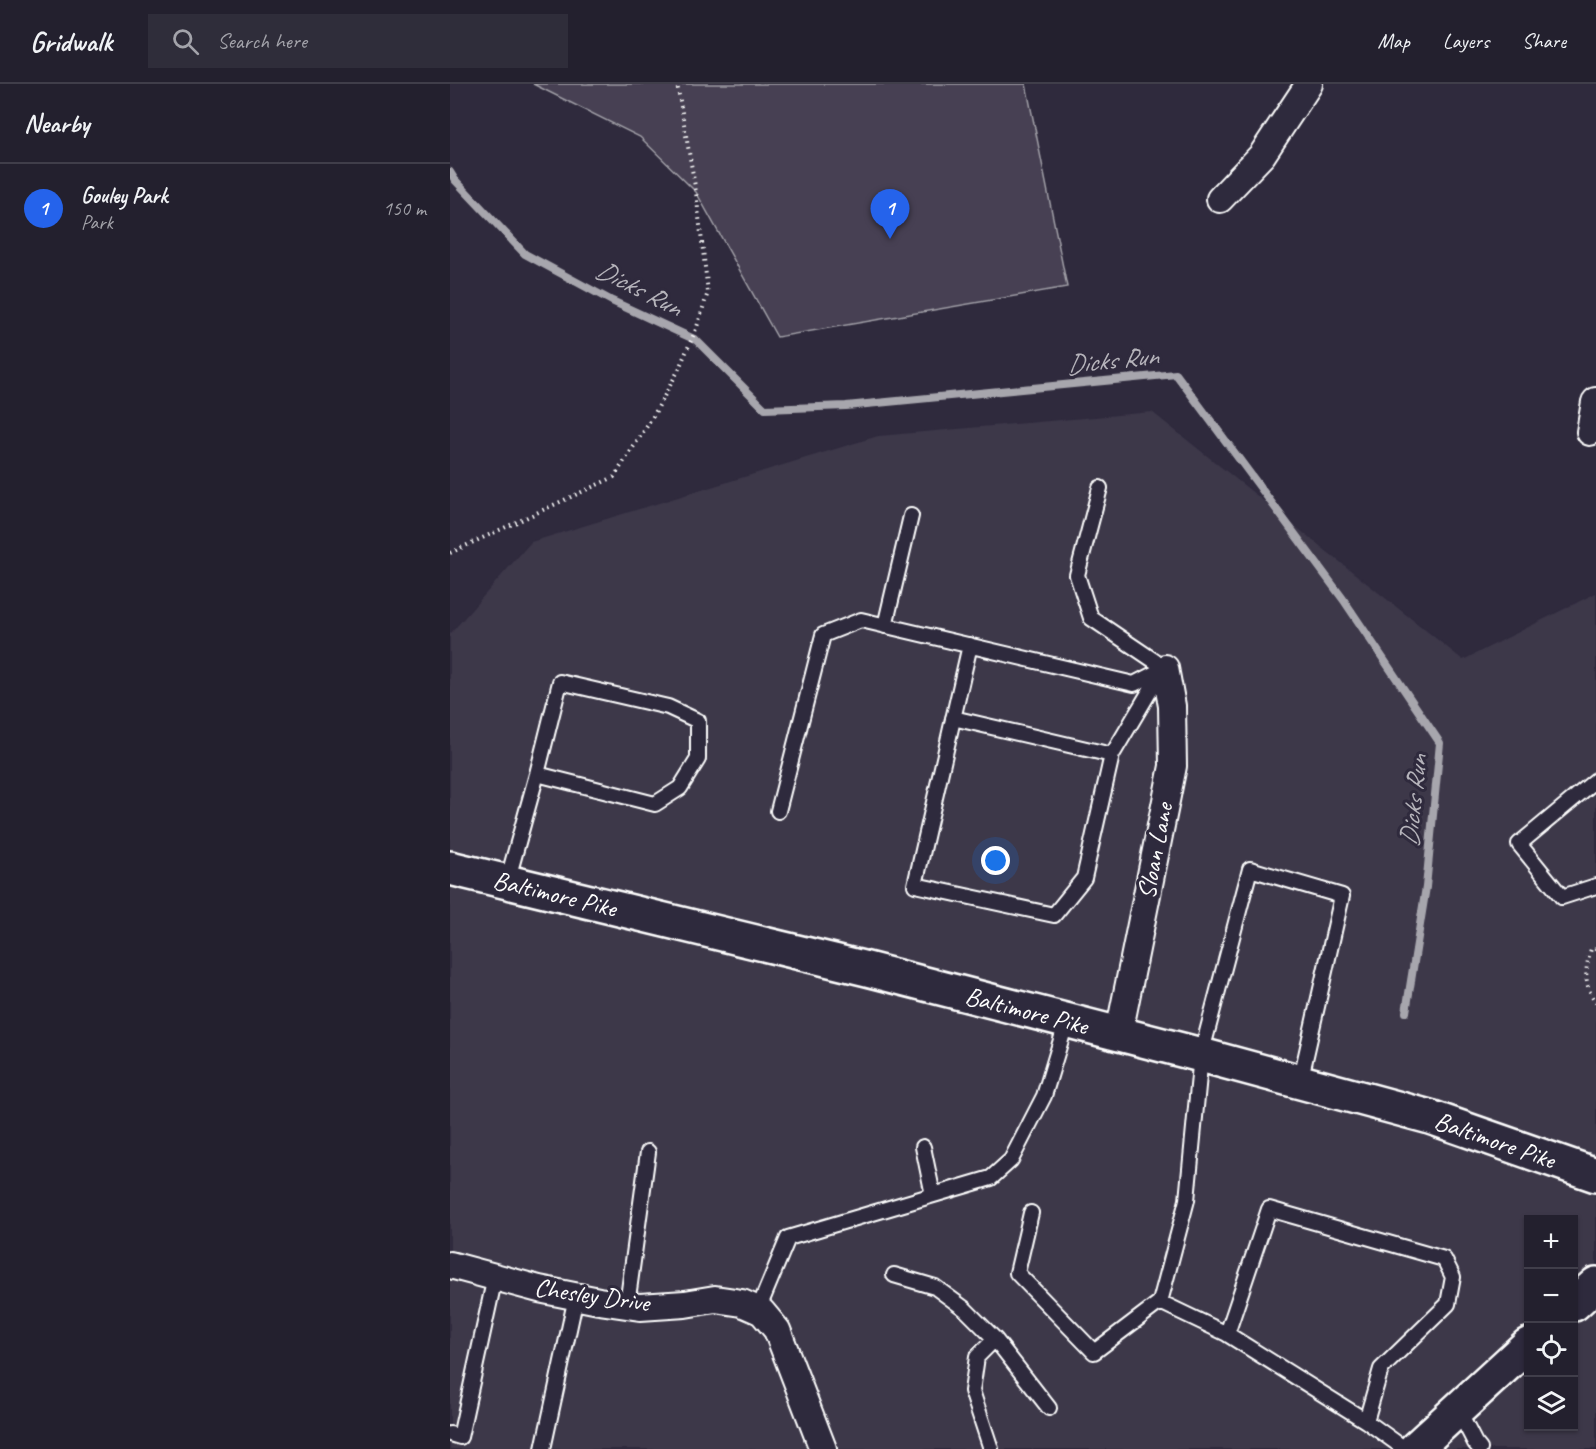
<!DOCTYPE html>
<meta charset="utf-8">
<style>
:root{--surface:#23202e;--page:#2f2d3a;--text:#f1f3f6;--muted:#a3a3aa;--line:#403e4a;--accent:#2563eb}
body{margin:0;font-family:Caveat,sans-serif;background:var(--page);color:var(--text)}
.controls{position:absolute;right:18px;bottom:18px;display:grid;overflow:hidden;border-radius:0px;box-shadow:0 2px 4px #0004}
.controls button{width:54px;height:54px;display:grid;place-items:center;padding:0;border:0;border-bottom:2px solid var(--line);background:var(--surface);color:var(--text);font:30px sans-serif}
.you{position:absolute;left:546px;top:777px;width:21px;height:21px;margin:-15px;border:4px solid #fff;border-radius:50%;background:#1a73e8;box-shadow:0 0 0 9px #1a73e833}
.badge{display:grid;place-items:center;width:39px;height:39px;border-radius:50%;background:var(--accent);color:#fff;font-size:20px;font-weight:700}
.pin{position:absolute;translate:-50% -50px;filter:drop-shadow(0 2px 3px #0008)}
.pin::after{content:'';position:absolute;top:32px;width:21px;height:18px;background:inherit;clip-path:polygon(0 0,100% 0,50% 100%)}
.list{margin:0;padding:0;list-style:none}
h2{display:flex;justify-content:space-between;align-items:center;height:78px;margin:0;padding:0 24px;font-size:26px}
h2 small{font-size:20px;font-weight:400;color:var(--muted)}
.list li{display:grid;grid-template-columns:39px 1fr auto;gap:18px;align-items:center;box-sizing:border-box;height:90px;padding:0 24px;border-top:2px solid var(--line)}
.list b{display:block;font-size:22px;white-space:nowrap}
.list p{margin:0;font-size:20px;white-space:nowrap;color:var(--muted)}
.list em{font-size:20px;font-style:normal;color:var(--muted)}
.icon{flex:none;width:33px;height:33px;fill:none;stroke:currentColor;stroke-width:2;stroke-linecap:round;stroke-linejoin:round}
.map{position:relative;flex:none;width:1146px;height:1365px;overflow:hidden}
header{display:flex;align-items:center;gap:36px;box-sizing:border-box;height:84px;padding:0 30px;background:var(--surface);border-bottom:2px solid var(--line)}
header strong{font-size:28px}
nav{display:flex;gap:33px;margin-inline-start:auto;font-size:21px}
.search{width:420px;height:54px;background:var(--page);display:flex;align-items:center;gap:15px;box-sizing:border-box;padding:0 21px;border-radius:0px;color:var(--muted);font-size:22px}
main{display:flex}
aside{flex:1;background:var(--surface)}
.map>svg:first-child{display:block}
.built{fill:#3c3749;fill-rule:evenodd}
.green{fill:#464152;stroke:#a2a0a8;stroke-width:1.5}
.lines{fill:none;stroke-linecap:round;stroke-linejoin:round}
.stream{stroke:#a7a6ad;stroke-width:8}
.service-casing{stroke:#fff;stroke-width:18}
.minor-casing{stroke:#fff;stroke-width:30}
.tertiary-casing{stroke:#fff;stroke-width:38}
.primary-casing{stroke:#fff;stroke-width:38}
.path{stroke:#fff;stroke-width:4;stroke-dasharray:1.5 4.5;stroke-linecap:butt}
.service{stroke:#2f2a3d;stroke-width:14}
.minor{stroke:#2f2a3d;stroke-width:26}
.tertiary{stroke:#2f2a3d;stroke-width:33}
.primary{stroke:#2f2a3d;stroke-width:33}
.labels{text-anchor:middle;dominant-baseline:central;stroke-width:6;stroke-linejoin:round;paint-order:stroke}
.street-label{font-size:26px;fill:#fff;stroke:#2f2a3d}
.water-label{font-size:27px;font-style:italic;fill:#b6b4bb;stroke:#2f2a3d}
</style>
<header>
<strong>Gridwalk</strong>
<div class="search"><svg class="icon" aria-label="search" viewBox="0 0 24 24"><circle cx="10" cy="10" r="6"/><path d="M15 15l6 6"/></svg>Search here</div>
<nav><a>Map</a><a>Layers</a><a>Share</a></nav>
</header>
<main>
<aside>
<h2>Nearby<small></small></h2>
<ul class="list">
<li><span class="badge">1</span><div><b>Gouley Park</b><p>Park</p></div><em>150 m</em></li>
</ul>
</aside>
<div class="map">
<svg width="1146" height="1365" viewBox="0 0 1146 1365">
<rect width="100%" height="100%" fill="#2f2a3d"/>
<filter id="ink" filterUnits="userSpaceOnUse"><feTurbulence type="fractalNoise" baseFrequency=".0167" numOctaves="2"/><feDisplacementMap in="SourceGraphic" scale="12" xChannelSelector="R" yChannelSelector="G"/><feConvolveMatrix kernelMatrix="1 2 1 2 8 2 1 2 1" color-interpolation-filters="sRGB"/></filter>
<g filter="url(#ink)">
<path class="built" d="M 702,328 L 1013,576 L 1146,509 L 1146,1365 L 0,1365 L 0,550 L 81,458 L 428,352 ZM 1078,1136 L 1124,1136 L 1124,1342 L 1078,1342 Z"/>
<path class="green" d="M 83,0 L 576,0 L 617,203 L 327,253 L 246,108 L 190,53 Z"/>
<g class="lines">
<path class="stream" d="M 0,88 L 5,96 L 75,170 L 162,217 L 246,256 L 315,325 L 396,322 L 726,290 L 893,515 L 990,659 L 976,803 L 956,928"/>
<g class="service-casing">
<path id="service" d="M 650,404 L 627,491 L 641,534 L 715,584
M 435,542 L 461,432
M 520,561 L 465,801 L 604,831 L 634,794 L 662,671 L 713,585
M 503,634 L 662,671
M 1146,696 L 1069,760 L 1112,813 L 1146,802
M 328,727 L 373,551 L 411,536 L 684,600 L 713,585
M 57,798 L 87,690 L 110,598 L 218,623 L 248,637 L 248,675 L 230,704 L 205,720 L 87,690
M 473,1063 L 483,1111
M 581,1129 L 567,1189 L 644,1268 L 710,1218 L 777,1250
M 444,1191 L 485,1203 L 515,1225 L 545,1255
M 710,1218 L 737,1116 L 751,971 L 800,785 L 892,812 L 850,998
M 177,1221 L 198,1068
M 308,1226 L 338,1154 L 541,1094 L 561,1076 L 594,1012 L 617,936
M 1008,1326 L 1025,1359 L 1030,1365
M 916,1337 L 931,1285 L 998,1220 L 1003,1193 L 994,1175 L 819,1125 L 777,1250 L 916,1337 L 955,1365
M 0,1350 L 10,1353 L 45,1193
M 93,1365 L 126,1213
M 541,1365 L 522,1307 L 527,1273 L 545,1255 L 599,1324"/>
</g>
<g class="minor-casing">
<path id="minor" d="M 770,115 L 812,71 L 859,0
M 1140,348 L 1145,318 L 1146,317
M 669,949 L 723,682 L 722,622 L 715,584
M 0,1181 L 89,1205 L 149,1217 L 190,1223 L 235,1220 L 265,1215 L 292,1219 L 308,1226 L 312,1228 L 327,1246 L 373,1365"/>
</g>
<g class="tertiary-casing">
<path id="tertiary" d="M 1124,1220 L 1146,1200
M 965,1365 L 1078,1261"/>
</g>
<g class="primary-casing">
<g id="primary">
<path id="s1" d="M 0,784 L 417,885 L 751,971 L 980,1033 L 1146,1091"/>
</g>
</g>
<path class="path" d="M 0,469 L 164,393 L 201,336 L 227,289 L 247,243 L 258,208 L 246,108 L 227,0
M 1146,864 L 1141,865 C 1135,885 1133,900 1146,918"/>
<use href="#service" class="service"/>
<use href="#minor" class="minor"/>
<use href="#tertiary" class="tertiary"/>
<use href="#primary" class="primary"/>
</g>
</g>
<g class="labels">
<g class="street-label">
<text transform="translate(705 767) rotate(-79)">Sloan Lane</text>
<text stroke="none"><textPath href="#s1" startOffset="108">Baltimore Pike</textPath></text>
<text stroke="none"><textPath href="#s1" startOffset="594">Baltimore Pike</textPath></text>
<text stroke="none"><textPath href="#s1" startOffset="1080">Baltimore Pike</textPath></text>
<text transform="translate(142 1211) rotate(8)">Chesley Drive</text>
</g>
<g class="water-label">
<text transform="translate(189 204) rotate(27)">Dicks Run</text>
<text transform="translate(662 276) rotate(-6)">Dicks Run</text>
<text transform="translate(963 717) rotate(-84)">Dicks Run</text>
</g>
</g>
</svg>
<div class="controls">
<button>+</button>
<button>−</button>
<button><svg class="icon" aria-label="locate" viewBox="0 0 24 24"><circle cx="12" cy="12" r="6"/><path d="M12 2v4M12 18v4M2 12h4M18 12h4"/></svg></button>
<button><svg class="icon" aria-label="layers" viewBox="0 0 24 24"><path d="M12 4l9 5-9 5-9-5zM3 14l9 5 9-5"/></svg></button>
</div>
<div class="you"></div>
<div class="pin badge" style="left:440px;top:155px">1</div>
</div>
</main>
